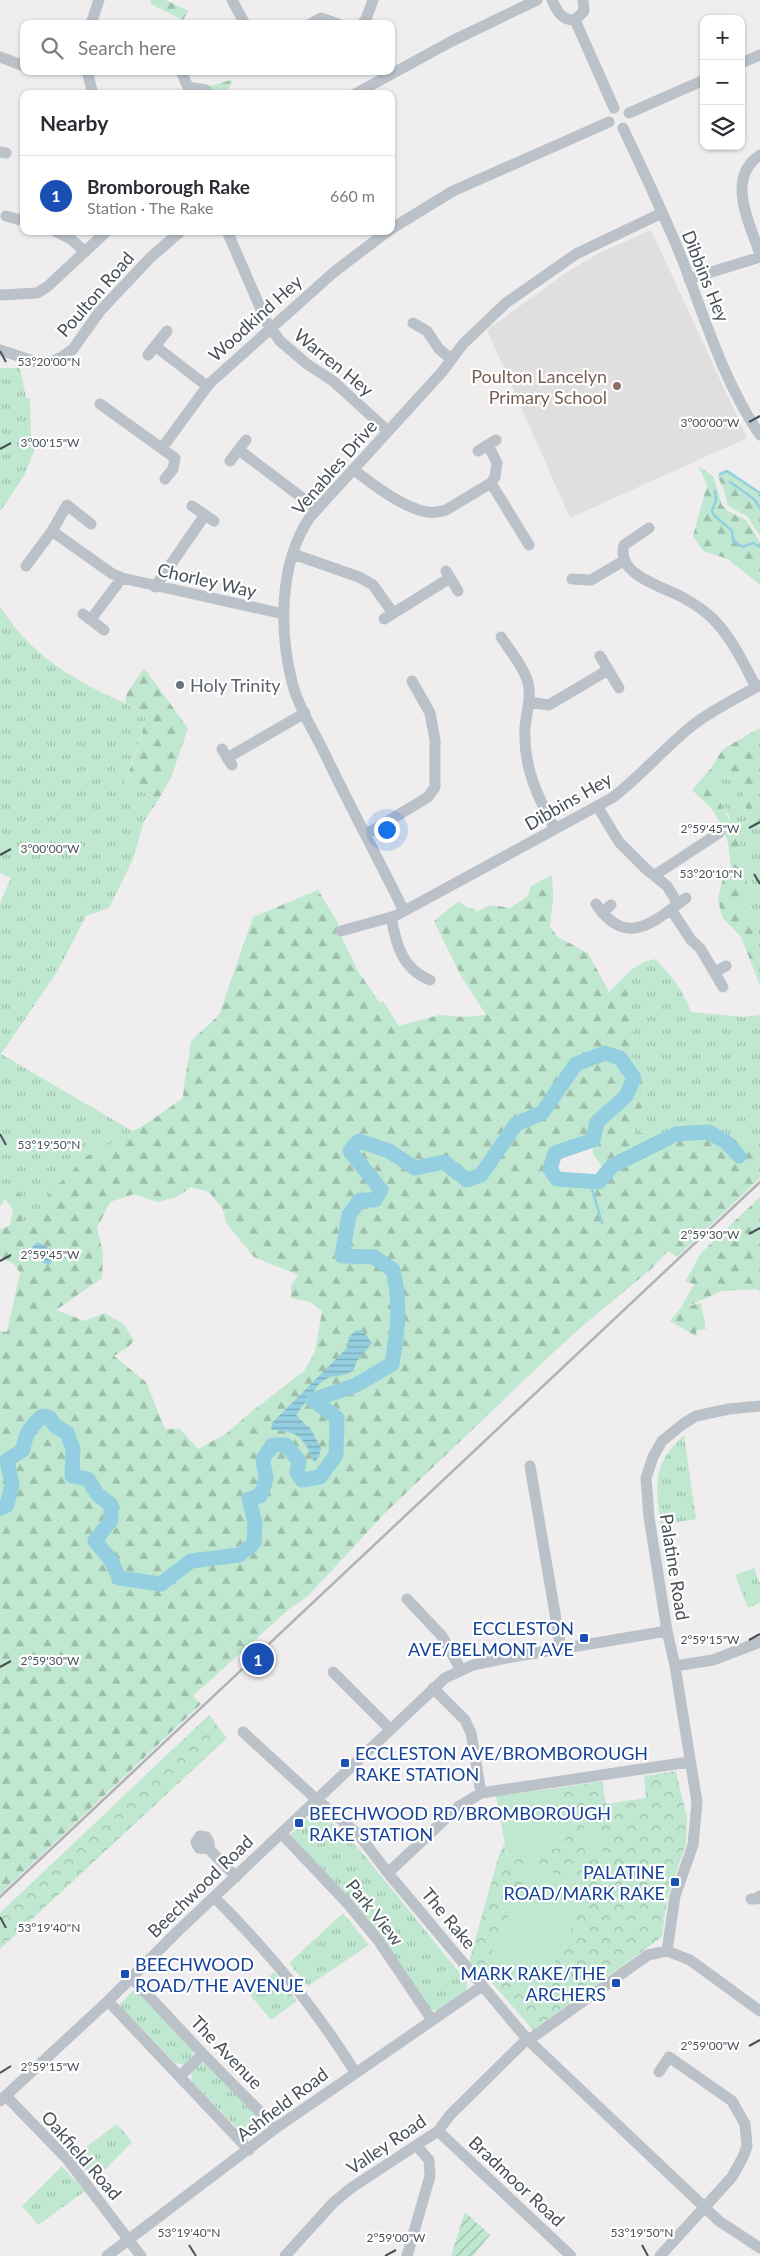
<!DOCTYPE html>
<meta charset="utf-8">
<style>
:root{--surface:#fff;--page:#f7f7f7;--text:#2b2b33;--muted:#7c7c81;--line:#e1e1e2;--accent:#2f70c7}
body{margin:0;font-family:Lato,sans-serif;background:var(--page);color:var(--text)}
.controls{position:absolute;right:15px;top:15px;display:grid;overflow:hidden;border-radius:10px;box-shadow:0 1px 4px #0004}
.controls button{width:45px;height:45px;display:grid;place-items:center;padding:0;border:0;border-bottom:1px solid var(--line);background:var(--surface);color:var(--text);font:25px sans-serif}
.you{position:absolute;left:386px;top:829px;width:18px;height:18px;margin:-12px;border:4px solid #fff;border-radius:50%;background:#1a73e8;box-shadow:0 0 0 8px #1a73e833}
.badge{display:grid;place-items:center;width:32px;height:32px;border-radius:50%;background:var(--accent);color:#fff;font-size:16px;font-weight:700}
.pin{position:absolute;translate:-50% -50%;border:2px solid #fff;box-shadow:0 1px 5px #0006}
.list{margin:0;padding:0;list-style:none}
h2{display:flex;justify-content:space-between;align-items:center;height:65px;margin:0;padding:0 20px;font-size:21px}
h2 small{font-size:16px;font-weight:400;color:var(--muted)}
.list li{display:grid;grid-template-columns:32px 1fr auto;gap:15px;align-items:center;box-sizing:border-box;height:80px;padding:0 20px;border-top:1px solid var(--line)}
.list b{display:block;font-size:19px;white-space:nowrap}
.list p{margin:0;font-size:16px;white-space:nowrap;color:var(--muted)}
.list em{font-size:16px;font-style:normal;color:var(--muted)}
.icon{flex:none;width:28px;height:28px;fill:none;stroke:currentColor;stroke-width:2;stroke-linecap:round;stroke-linejoin:round}
.map{position:relative;flex:none;width:760px;height:2256px;overflow:hidden}
.search{position:absolute;background:var(--surface);box-shadow:0 1px 4px #0004;left:20px;top:20px;width:375px;height:55px;display:flex;align-items:center;gap:12px;box-sizing:border-box;padding:0 18px;border-radius:10px;color:var(--muted);font-size:19px}
.panel{position:absolute;background:var(--surface);box-shadow:0 1px 4px #0004;left:20px;top:90px;width:375px;height:145px;border-radius:10px}
.map>svg:first-child{display:block}
.education{fill:#e0dede}
.grass{fill:url(#grass-tufts)}
.forest{fill:url(#forest-firs);fill-rule:evenodd}
.park{fill:url(#park-crowns)}
.garden{fill:url(#garden-furrows)}
.pitch{fill:#c0e8d0}
.water{fill:url(#water-rules)}
.lines{fill:none;stroke-linecap:round;stroke-linejoin:round}
.stream{stroke:#93cfe0;stroke-width:2.5}
.river{stroke:#93cfe0;stroke-width:15}
.minor{stroke:#bac1c8;stroke-width:11}
.rail{stroke:#b0b2b6;stroke-width:2.5}
.ticks{fill:none;stroke:#485058;stroke-width:2}
.education-dot{fill:#8d6e63;stroke:#fff;stroke-width:2}
.worship-dot{fill:#6b7280;stroke:#fff;stroke-width:2}
.transit-dot{fill:#1a4fb4;stroke:#fff;stroke-width:2}
.labels{text-anchor:middle;dominant-baseline:central;stroke-width:4.5;stroke-linejoin:round;paint-order:stroke}
.street-label{font-size:18px;fill:#485058;stroke:#fff}
.education-label{font-size:18px;fill:#785e54;stroke:#fff;text-anchor:end}
.worship-label{font-size:18px;fill:#5b616d;stroke:#fff;text-anchor:start}
.transit-label{font-size:18px;fill:#164399;stroke:#fff;text-anchor:end}
.ticks-label{font-size:12px;text-anchor:middle;fill:#485058;stroke:#fff;stroke-width:4.5;stroke-linejoin:round;paint-order:stroke}
</style>
<div class="map">
<svg width="760" height="2256" viewBox="0 0 760 2256">
<defs>
<pattern id="grass-tufts" width="24" height="20" patternUnits="userSpaceOnUse" patternTransform="scale(1.25)"><rect width="24" height="20" fill="#c0e8d0"/><path d="M3 7l-1-3M5 7V3M7 7l1-3M15 17l-1-3M17 17v-4M19 17l1-3" fill="none" stroke="#9ebeac"/></pattern>
<pattern id="forest-firs" width="22" height="20" patternUnits="userSpaceOnUse" patternTransform="scale(1.25)"><rect width="22" height="20" fill="#c0e8d0"/><path d="M5 1l3.5 6h-7zM16 11l3.5 6h-7z" fill="#9ebeac"/></pattern>
<pattern id="park-crowns" width="20" height="18" patternUnits="userSpaceOnUse" patternTransform="scale(1.25)"><rect width="20" height="18" fill="#c0e8d0"/><path d="M2 6a3 3 0 1 1 6 0M12 15a3 3 0 1 1 6 0" fill="none" stroke="#9ebeac"/></pattern>
<pattern id="garden-furrows" width="10" height="10" patternUnits="userSpaceOnUse" patternTransform="scale(1.25)"><rect width="10" height="10" fill="#c0e8d0"/><path d="M-1 1l2-2M0 10L10 0M9 11l2-2" fill="none" stroke="#9ebeac"/></pattern>
<pattern id="water-rules" width="6" height="5" patternUnits="userSpaceOnUse" patternTransform="scale(1.25)"><rect width="6" height="5" fill="#93cfe0"/><path d="M0 2.5h6" fill="none" stroke="#7aaab8"/></pattern>
</defs>
<rect width="100%" height="100%" fill="#efeded"/>
<path class="education" d="M 651,230 L 747,438 L 570,518 L 487,330 L 564,274 L 597,254 Z"/>
<path class="grass" d="M 0,368 L 20,368 L 26,397 L 30,399 L 31,438 L 37,443 L 25,474 L 0,512 Z
M 0,606 C 34,663 88,687 146,713 L 144,728 L 124,784 L 159,799 L 144,821 L 133,859 L 109,908 L 86,916 L 57,972 L 1,1054 L 134,1132 L 35,1214 L 27,1232 L 22,1229 C 22,1201 30,1192 0,1182 L 0,903 L 11,878 L 0,873 Z
M 728,772 C 744,787 746,797 746,818 L 760,826 L 760,941 L 757,930 L 745,913 L 747,879 L 729,816 L 722,807 L 716,788 L 719,776 Z
M 655,959 C 671,974 683,991 691,1012 L 743,1017 L 760,1015 L 760,1144 L 735,1138 L 714,1128 L 673,1133 L 635,1134 L 633,1128 L 649,1089 L 631,1054 L 633,1034 L 627,1000 L 633,977 L 644,962 Z
M 684,1435 L 696,1519 L 661,1525 C 655,1486 652,1464 684,1435 Z
M 754,1568 L 760,1584 L 760,1603 L 748,1608 L 735,1575 Z
M 322,1813 L 360,1850 L 467,1982 L 466,1992 L 438,2011 L 430,2009 L 293,1839 L 291,1834 L 312,1814 Z
M 343,1913 L 369,1945 L 308,1986 L 289,1963 Z
M 274,1972 L 297,2001 L 271,2020 L 250,1995 Z
M 136,1988 L 193,2047 L 193,2056 L 185,2065 L 175,2063 L 121,2007 L 120,2004 Z
M 204,2062 L 265,2122 L 265,2126 L 251,2137 L 244,2135 L 192,2082 L 191,2071 L 199,2063 Z
M 117,2124 L 132,2142 L 95,2180 L 74,2156 Z
M 62,2166 L 85,2191 L 38,2225 L 22,2206 Z"/>
<path class="forest" d="M 151,0 L 166,0 L 188,11 L 183,20 L 151,4 Z
M 231,80 L 233,82 L 224,94 L 206,93 L 207,87 Z
M 698,466 L 713,476 L 722,505 L 728,511 L 746,520 L 760,542 L 760,585 L 728,559 L 703,551 L 693,536 L 707,485 Z
M 727,471 L 760,493 L 760,536 L 748,517 L 728,506 L 723,487 L 717,476 Z
M 144,668 L 188,728 L 172,775 L 159,799 L 124,784 C 133,761 143,738 146,713 L 125,703 L 127,693 Z
M 760,728 L 760,826 L 746,818 C 746,797 744,787 728,772 L 719,776 L 716,788 L 722,807 L 740,837 L 747,879 L 745,913 L 757,930 L 760,941 L 760,985 L 741,937 L 722,917 L 718,899 L 722,882 L 731,867 L 728,843 L 721,824 L 712,809 L 692,790 L 711,768 L 723,749 Z
M 552,875 L 553,898 L 550,927 L 558,937 L 588,953 L 609,992 L 632,969 L 644,962 L 633,977 L 627,1000 L 633,1034 L 631,1054 L 649,1089 L 633,1128 L 635,1133 L 718,1133 L 760,1144 L 760,1178 L 677,1257 L 668,1251 L 650,1270 L 580,1328 L 539,1366 L 386,1512 L 308,1596 L 289,1609 L 193,1696 L 201,1704 L 0,1894 L 0,1331 L 7,1332 L 20,1273 L 14,1264 L 0,1257 L 0,1228 L 2,1229 L 10,1225 L 13,1210 L 5,1199 L 0,1207 L 0,1182 C 30,1192 22,1201 22,1229 L 27,1231 L 35,1214 L 52,1191 L 87,1156 L 146,1124 L 183,1098 C 184,1078 189,1061 191,1041 L 219,1015 L 253,917 L 318,890 L 338,923 L 341,936 L 358,971 L 379,1002 L 383,1001 L 399,1026 L 439,1015 L 464,1017 L 486,1015 L 461,976 L 434,921 L 459,901 L 468,908 L 475,909 L 476,912 L 491,905 L 510,908 L 528,896 L 531,886 ZM 592,1140 L 593,1154 L 606,1173 L 599,1182 L 557,1179 L 550,1169 L 555,1153 ZM 191,1187 L 209,1192 L 222,1208 L 227,1224 L 254,1257 L 298,1275 L 291,1286 L 291,1298 L 310,1302 L 322,1311 L 315,1352 L 304,1371 L 252,1411 L 227,1433 L 198,1449 L 180,1429 L 165,1429 L 146,1382 L 114,1356 L 128,1347 L 134,1341 L 124,1324 L 104,1313 L 85,1321 L 56,1310 L 102,1278 L 103,1253 L 97,1228 L 110,1202 L 134,1194 L 157,1202 L 177,1197 Z
M 760,1197 L 760,1291 L 756,1289 L 722,1291 L 688,1306 L 701,1303 L 706,1329 L 696,1331 L 697,1337 L 670,1321 L 680,1309 L 694,1284 L 685,1282 L 701,1253 Z"/>
<path class="park" d="M 209,1715 L 227,1738 L 0,1949 L 0,1913 Z
M 676,1771 L 687,1818 L 686,1844 L 667,1899 L 662,1937 L 533,2030 L 481,1970 L 469,1962 L 499,1855 L 504,1845 L 507,1856 L 566,1847 L 558,1788 L 602,1781 L 606,1804 L 646,1798 L 644,1776 Z"/>
<path class="garden" d="M 465,2212 L 490,2235 L 473,2256 L 451,2256 Z"/>
<path class="pitch" d="M 558,1788 L 566,1847 L 507,1856 L 496,1796 Z
M 599,1825 L 604,1859 L 586,1861 L 582,1828 Z
M 532,1863 L 589,1888 L 540,1995 L 484,1969 Z"/>
<path class="water" d="M 37,1242 L 57,1252 L 55,1258 L 49,1265 L 34,1259 L 30,1250 Z
M 362,1330 L 372,1343 L 357,1361 L 353,1371 L 344,1375 L 329,1377 L 319,1384 L 296,1415 L 311,1430 L 321,1448 L 319,1457 L 314,1462 C 303,1437 299,1431 271,1430 L 272,1423 L 348,1347 L 349,1337 L 355,1331 Z"/>
<g class="lines">
<path class="stream" d="M 720,474 L 727,471 L 760,493
M 730,482 L 754,499 L 760,508
M 715,491 L 716,500 L 712,511 L 714,515 L 732,531 L 733,541 L 743,547 L 753,543 L 760,547
M 590,1182 L 602,1223"/>
<path class="river" d="M 0,1508 L 7,1505 L 12,1485 L 7,1460 L 23,1450 C 25,1435 30,1426 43,1416 L 50,1418 L 55,1426 L 67,1433 L 73,1449 L 72,1476 L 88,1479 L 97,1494 L 111,1505 L 111,1520 L 95,1541 L 111,1560 L 119,1578 L 161,1584 L 191,1561 L 239,1555 L 254,1543 L 255,1523 L 249,1499 L 260,1496 C 262,1491 266,1483 266,1477 C 263,1457 259,1463 273,1445 L 286,1445 L 299,1461 L 297,1472 L 302,1480 L 320,1477 L 336,1455 L 337,1418 L 313,1400 L 356,1385 L 392,1364 C 398,1329 401,1305 393,1270 L 374,1257 L 342,1256 L 349,1215 L 360,1200 L 375,1200 L 381,1190 L 350,1151 L 359,1141 L 389,1151 L 415,1168 L 444,1162 L 467,1180 L 481,1175 L 516,1124 L 542,1113 L 576,1064 L 605,1053 L 620,1058 L 634,1078 L 626,1096 L 597,1122 L 593,1140 L 555,1153 L 550,1169 L 557,1179 L 599,1182 L 612,1166 L 676,1134 L 708,1132 L 725,1141 L 739,1156"/>
<path class="minor" d="M 232,0 L 245,24
M 552,0 C 557,11 561,20 575,20 L 584,11 L 583,0
M 575,20 L 614,108
M 91,24 L 99,0
M 310,24 L 321,18 L 338,24
M 362,24 L 366,19 L 373,0
M 0,57 L 24,66
M 741,63 L 760,55
M 87,71 L 93,94
M 181,71 L 188,87
M 188,87 L 206,90
M 355,94 L 452,41 L 537,0
M 629,113 L 704,80
M 623,128 C 644,173 666,218 684,264 C 706,322 725,384 760,435
M 0,152 L 6,153
M 760,155 C 725,178 750,224 760,254
M 6,216 L 24,221
M 391,229 L 453,191 L 609,122
M 55,231 L 71,239 L 85,252
M 227,231 L 266,321 L 280,341 L 307,364 L 333,381 L 388,431
M 689,279 L 760,257
M 0,295 L 37,293 L 47,287 L 107,231
M 413,323 L 427,331 L 439,349 L 451,359
M 155,346 L 207,386
M 0,350 L 39,363 L 53,361 L 62,357 L 73,349 L 100,311 L 151,257 L 181,231
M 148,355 L 167,331
M 100,404 L 175,458 L 173,469 L 165,479
M 162,448 L 209,384 L 334,272 L 388,231
M 239,450 L 317,509
M 478,451 L 496,440
M 230,461 L 246,440
M 353,469 C 372,484 403,508 427,512 C 433,513 440,512 446,510 L 491,483 L 495,477 L 497,463 L 488,445
M 491,483 L 529,545
M 192,506 L 214,521
M 649,528 L 624,545 C 615,575 664,587 682,597 C 693,603 704,610 713,619 C 732,638 744,664 756,687
M 52,531 L 111,573 L 122,578 L 284,614
M 293,554 L 359,577 L 373,585 L 393,613
M 26,566 L 52,531 L 67,505 L 91,524
M 446,571 L 458,591
M 572,579 L 591,580 L 625,560
M 155,587 L 205,515
M 83,614 L 104,630
M 91,619 L 122,578
M 384,619 L 450,578
M 501,637 C 509,649 525,669 528,683 C 532,698 526,713 525,728 C 523,766 537,796 555,829
M 600,656 L 619,688
M 529,702 L 549,705 L 608,670
M 222,749 L 232,765
M 227,758 L 305,713
M 597,806 L 619,842 L 646,869 L 667,886 L 678,904
M 367,834 L 428,797 L 435,787 L 435,740 L 430,713 L 412,681
M 655,875 L 719,833
M 596,904 C 626,949 654,922 686,898
M 404,911 C 377,856 348,803 322,748 C 311,727 298,705 292,682 C 279,630 279,563 310,517 L 442,372 L 463,344 L 506,303 L 576,254 L 662,213
M 672,911 L 691,940 L 700,948 L 723,987
M 602,913 L 611,905
M 391,917 C 396,944 402,969 430,980
M 341,931 L 395,916 L 612,798 C 641,776 664,748 693,725 C 714,709 737,698 760,685
M 715,972 L 726,966
M 530,1466 L 561,1649
M 407,1599 L 442,1636 L 461,1670
M 675,1666 L 713,1660 L 760,1642
M 333,1672 L 390,1729
M 433,1688 L 465,1720 L 471,1733 L 481,1793
M 243,1732 L 316,1799 L 359,1835 L 388,1873 L 527,2039 L 719,2221 L 760,2248
M 281,1833 L 348,1904 L 378,1940 L 432,2020
M 209,1849 L 209,1842 L 206,1837 L 200,1836 L 196,1842 L 199,1848 L 209,1849 L 236,1877
M 388,1873 L 458,1807 L 481,1793 L 689,1762
M 214,1897 C 270,1953 313,2005 355,2072
M 751,1899 L 757,1899 L 760,1896
M 667,1951 L 675,1896 L 693,1845 L 697,1802 L 675,1666 L 667,1631 L 649,1517 L 646,1478 L 653,1457 L 662,1441 L 683,1424 L 696,1416 L 729,1409 L 760,1406
M 132,1978 L 203,2054 L 276,2128
M 108,2001 L 249,2150
M 659,2072 L 669,2057 L 732,2101 L 745,2124 L 747,2146 L 743,2157 L 732,2177 L 660,2256
M 180,2076 L 203,2054
M 6,2096 L 67,2159 L 141,2256
M 0,2101 L 108,2001 L 178,1931 L 445,1678 L 473,1665 L 512,1657 L 667,1631
M 438,2131 L 571,2256
M 107,2256 L 276,2128 L 482,1986
M 285,2256 L 333,2203 L 351,2188 L 438,2131 L 450,2115 L 527,2039 L 533,2037 L 648,1955 L 667,1951 L 690,1960 L 760,2011
M 407,2256 L 430,2176 L 429,2160 L 417,2146"/>
<path class="rail" d="M 0,1897 L 760,1182"/>
</g>
<path class="ticks" d="M 0,351 L 6,362M 749,422 L 760,416M 0,449 L 11,443M 749,828 L 760,822M 0,855 L 11,849M 754,874 L 760,884M 0,1134 L 6,1145M 749,1234 L 760,1228M 0,1261 L 11,1255M 749,1640 L 760,1634M 0,1667 L 11,1661M 0,1917 L 6,1928M 749,2046 L 760,2040M 0,2073 L 11,2066M 189,2245 L 196,2256M 642,2245 L 648,2256M 385,2256 L 396,2250"/>
<circle class="education-dot" cx="617" cy="386" r="5"/>
<circle class="worship-dot" cx="180" cy="685" r="5"/>
<g class="transit-dot">
<rect x="579" y="1633" width="10" height="10" rx="2.5"/>
<rect x="340" y="1758" width="10" height="10" rx="2.5"/>
<rect x="294" y="1818" width="10" height="10" rx="2.5"/>
<rect x="670" y="1877" width="10" height="10" rx="2.5"/>
<rect x="120" y="1969" width="10" height="10" rx="2.5"/>
<rect x="611" y="1978" width="10" height="10" rx="2.5"/>
</g>
<g class="labels">
<g class="street-label">
<text transform="translate(706 276) rotate(68)">Dibbins Hey</text>
<text transform="translate(95 294) rotate(-49)">Poulton Road</text>
<text transform="translate(255 318) rotate(-42)">Woodkind Hey</text>
<text transform="translate(334 362) rotate(39)">Warren Hey</text>
<text transform="translate(334 467) rotate(-49)">Venables Drive</text>
<text transform="translate(207 580) rotate(13)">Chorley Way</text>
<text transform="translate(568 801) rotate(-30)">Dibbins Hey</text>
<text transform="translate(675 1567) rotate(81)">Palatine Road</text>
<text transform="translate(200 1886) rotate(-44)">Beechwood Road</text>
<text transform="translate(375 1912) rotate(51)">Park View</text>
<text transform="translate(449 1918) rotate(50)">The Rake</text>
<text transform="translate(227 2052) rotate(46)">The Avenue</text>
<text transform="translate(282 2104) rotate(-37)">Ashfield Road</text>
<text transform="translate(386 2144) rotate(-34)">Valley Road</text>
<text transform="translate(82 2155) rotate(49)">Oakfield Road</text>
<text transform="translate(517 2181) rotate(43)">Bradmoor Road</text>
</g>
<g class="education-label">
<text x="607" y="376">Poulton Lancelyn<tspan x="607" dy="21">Primary School</tspan></text>
</g>
<g class="worship-label">
<text x="190" y="685">Holy Trinity</text>
</g>
<g class="transit-label">
<text x="574" y="1628">ECCLESTON<tspan x="574" dy="21">AVE/BELMONT AVE</tspan></text>
<text x="355" y="1753" text-anchor="start">ECCLESTON AVE/BROMBOROUGH<tspan x="355" dy="21">RAKE STATION</tspan></text>
<text x="309" y="1813" text-anchor="start">BEECHWOOD RD/BROMBOROUGH<tspan x="309" dy="21">RAKE STATION</tspan></text>
<text x="665" y="1872">PALATINE<tspan x="665" dy="21">ROAD/MARK RAKE</tspan></text>
<text x="135" y="1964" text-anchor="start">BEECHWOOD<tspan x="135" dy="21">ROAD/THE AVENUE</tspan></text>
<text x="606" y="1973">MARK RAKE/THE<tspan x="606" dy="21">ARCHERS</tspan></text>
</g>
</g>
<g class="ticks-label">
<text x="49" y="366">53°20'00"N</text>
<text x="710" y="427">3°00'00"W</text>
<text x="50" y="447">3°00'15"W</text>
<text x="710" y="833">2°59'45"W</text>
<text x="50" y="853">3°00'00"W</text>
<text x="711" y="878">53°20'10"N</text>
<text x="49" y="1149">53°19'50"N</text>
<text x="710" y="1239">2°59'30"W</text>
<text x="50" y="1259">2°59'45"W</text>
<text x="710" y="1644">2°59'15"W</text>
<text x="50" y="1665">2°59'30"W</text>
<text x="49" y="1932">53°19'40"N</text>
<text x="710" y="2050">2°59'00"W</text>
<text x="50" y="2071">2°59'15"W</text>
<text x="189" y="2237">53°19'40"N</text>
<text x="642" y="2237">53°19'50"N</text>
<text x="396" y="2242">2°59'00"W</text>
</g>
</svg>
<div class="controls">
<button>+</button>
<button>−</button>
<button><svg class="icon" aria-label="layers" viewBox="0 0 24 24"><path d="M12 4l9 5-9 5-9-5zM3 14l9 5 9-5"/></svg></button>
</div>
<div class="you"></div>
<div class="pin badge" style="left:258px;top:1659px;background:#1a4fb4">1</div>
<div class="search"><svg class="icon" aria-label="search" viewBox="0 0 24 24"><circle cx="10" cy="10" r="6"/><path d="M15 15l6 6"/></svg>Search here</div>
<section class="panel">
<h2>Nearby<small></small></h2>
<ul class="list">
<li><span class="badge" style="background:#1a4fb4">1</span><div><b>Bromborough Rake</b><p>Station · The Rake</p></div><em>660 m</em></li>
</ul>
</section>
</div>
